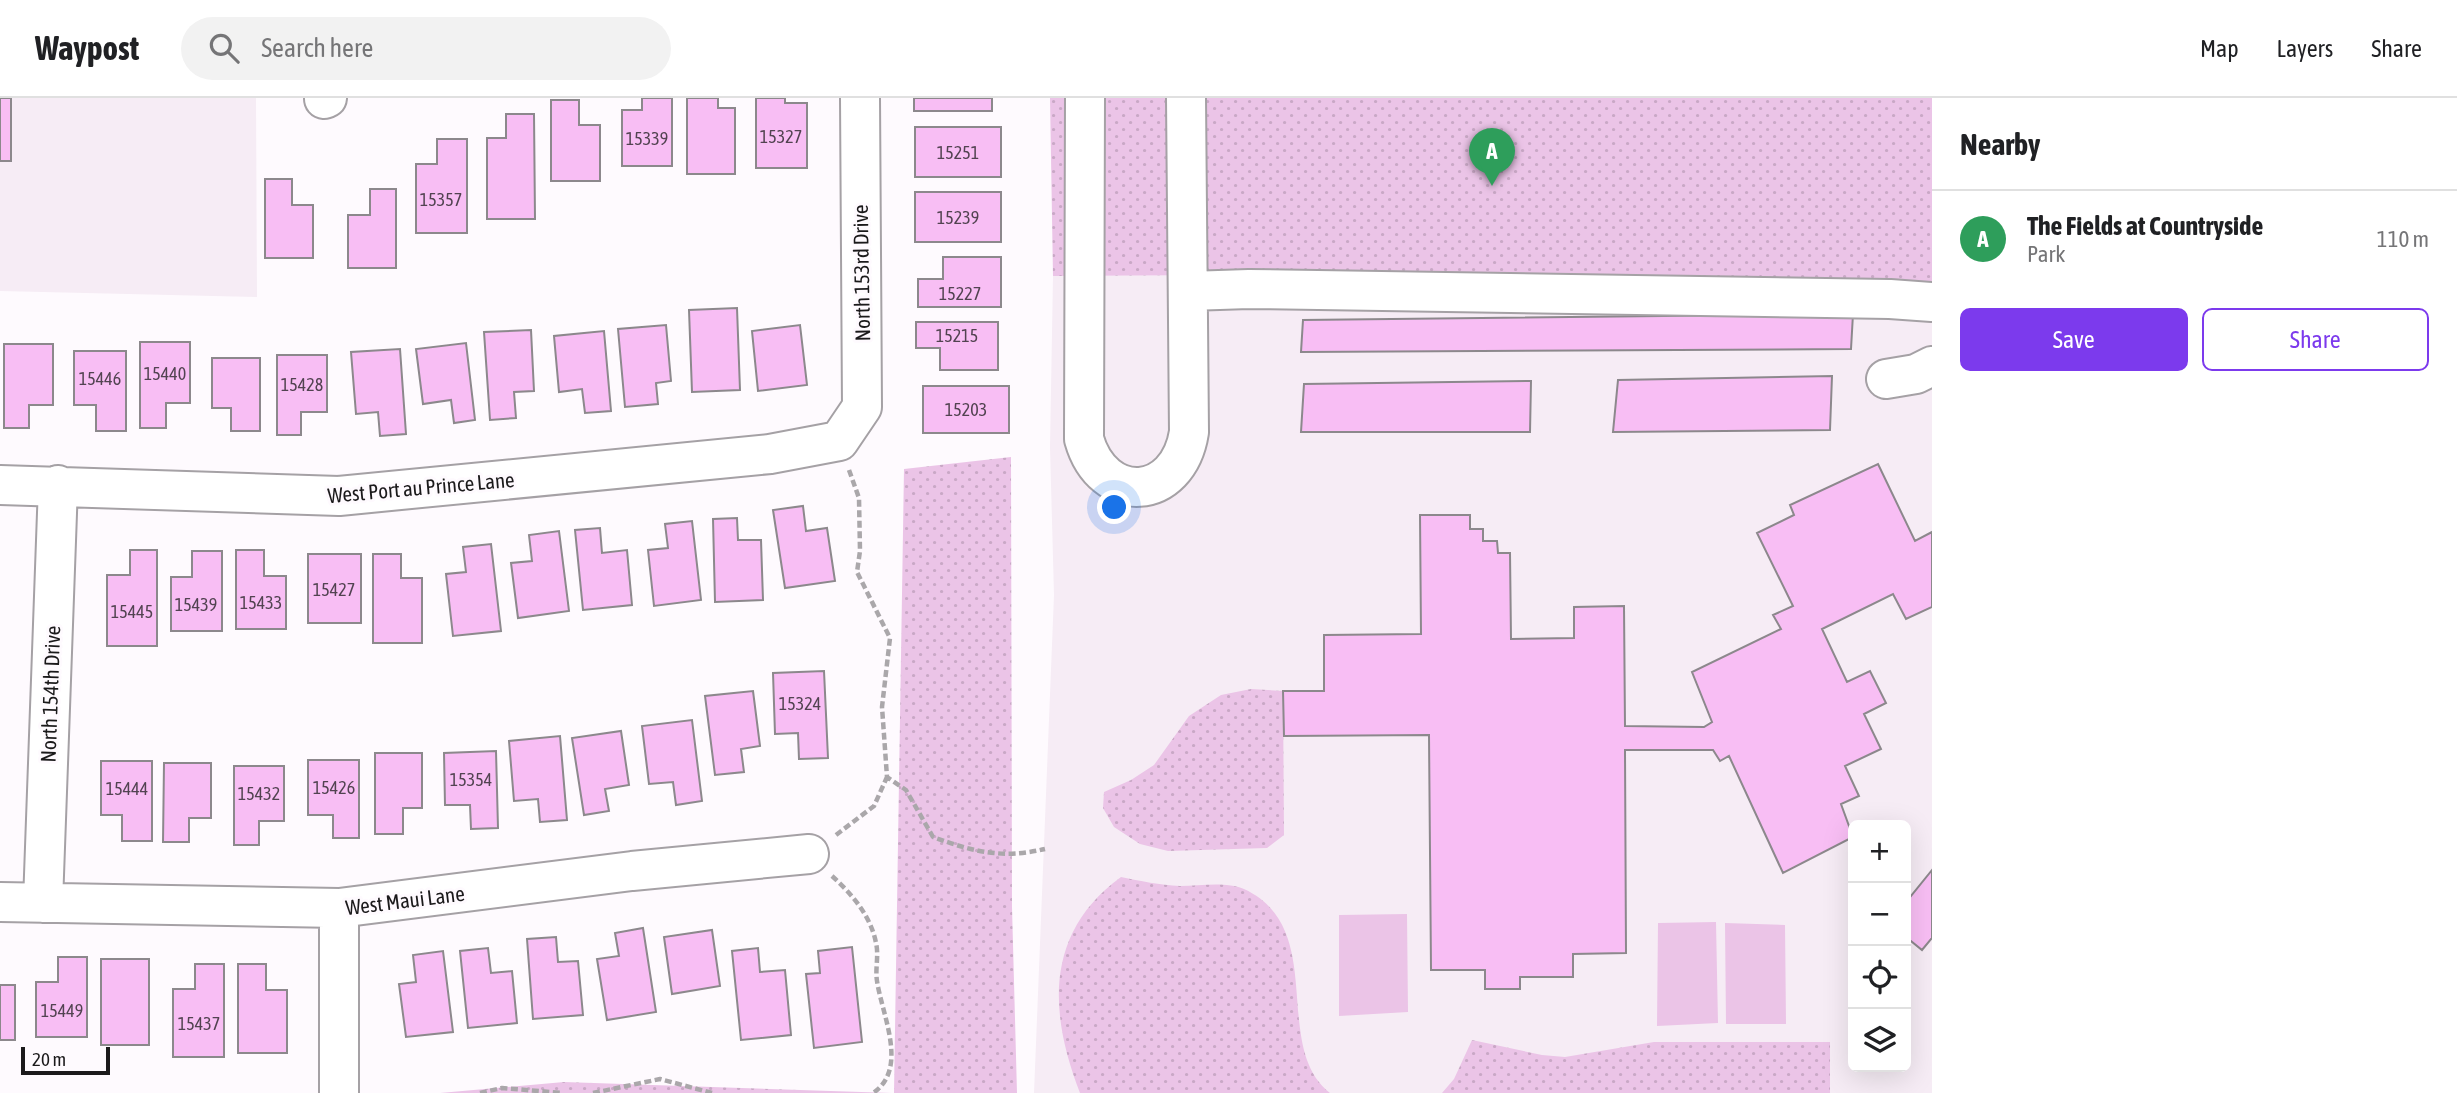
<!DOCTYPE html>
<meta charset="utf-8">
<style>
:root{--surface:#fff;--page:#f2f2f2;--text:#202124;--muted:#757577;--line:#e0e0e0;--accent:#7c3aed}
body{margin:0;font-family:"Asap Condensed",sans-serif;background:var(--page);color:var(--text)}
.controls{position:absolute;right:21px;bottom:21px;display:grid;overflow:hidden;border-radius:10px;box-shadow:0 7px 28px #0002}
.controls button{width:63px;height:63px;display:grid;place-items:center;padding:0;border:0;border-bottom:2px solid var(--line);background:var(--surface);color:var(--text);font:35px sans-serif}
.scale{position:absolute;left:21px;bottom:18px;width:89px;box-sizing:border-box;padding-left:7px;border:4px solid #1b1a1b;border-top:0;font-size:19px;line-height:24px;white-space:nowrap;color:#1b1a1b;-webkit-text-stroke:5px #fefafe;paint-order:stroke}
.you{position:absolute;left:1115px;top:410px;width:24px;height:24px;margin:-18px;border:5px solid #fff;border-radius:50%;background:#1a73e8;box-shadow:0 0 0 10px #1a73e833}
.badge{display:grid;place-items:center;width:46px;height:46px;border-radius:50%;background:var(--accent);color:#fff;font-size:23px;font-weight:700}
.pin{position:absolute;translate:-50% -58px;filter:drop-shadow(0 2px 4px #0008)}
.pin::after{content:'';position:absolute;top:37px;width:24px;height:21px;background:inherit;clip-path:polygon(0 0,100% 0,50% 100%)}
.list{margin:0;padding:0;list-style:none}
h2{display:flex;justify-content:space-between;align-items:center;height:91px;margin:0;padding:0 28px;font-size:30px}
h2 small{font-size:23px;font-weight:400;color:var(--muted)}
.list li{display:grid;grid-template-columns:46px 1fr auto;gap:21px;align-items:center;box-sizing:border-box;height:98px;padding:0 28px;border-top:2px solid var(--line)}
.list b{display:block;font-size:26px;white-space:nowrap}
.list p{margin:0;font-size:23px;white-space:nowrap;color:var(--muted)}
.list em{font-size:23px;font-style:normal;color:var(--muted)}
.actions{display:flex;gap:14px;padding:21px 28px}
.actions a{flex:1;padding:16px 0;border:2px solid var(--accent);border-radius:10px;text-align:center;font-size:24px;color:var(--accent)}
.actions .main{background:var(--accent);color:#fff}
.icon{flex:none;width:38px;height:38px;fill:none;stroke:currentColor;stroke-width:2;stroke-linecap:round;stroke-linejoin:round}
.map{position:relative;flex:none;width:1932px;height:995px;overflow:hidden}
header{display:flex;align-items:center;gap:42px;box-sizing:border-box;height:98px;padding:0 35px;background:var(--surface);border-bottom:2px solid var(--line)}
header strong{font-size:33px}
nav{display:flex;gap:38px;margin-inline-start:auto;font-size:24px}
.search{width:490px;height:63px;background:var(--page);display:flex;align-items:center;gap:18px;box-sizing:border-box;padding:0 24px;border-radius:38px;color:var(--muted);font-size:26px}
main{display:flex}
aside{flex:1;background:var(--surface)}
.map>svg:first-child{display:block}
.built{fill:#f6ecf5;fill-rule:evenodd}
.green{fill:url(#green-dots)}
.pitch{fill:#ebc4e7}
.building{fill:#f8bef4;stroke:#8c888c;stroke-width:2}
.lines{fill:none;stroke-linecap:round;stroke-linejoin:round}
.minor-casing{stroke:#a5a1a5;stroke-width:42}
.path{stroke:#aaa7aa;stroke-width:4.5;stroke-dasharray:7 3.5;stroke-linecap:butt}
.minor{stroke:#fff;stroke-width:38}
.labels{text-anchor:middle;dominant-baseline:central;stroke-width:6;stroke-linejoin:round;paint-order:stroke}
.number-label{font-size:18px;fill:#524351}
.street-label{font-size:21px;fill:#1b1a1b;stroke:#fefafe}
</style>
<header>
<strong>Waypost</strong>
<div class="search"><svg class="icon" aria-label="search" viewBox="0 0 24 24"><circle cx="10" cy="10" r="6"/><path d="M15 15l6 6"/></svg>Search here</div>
<nav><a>Map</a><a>Layers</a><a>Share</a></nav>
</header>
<main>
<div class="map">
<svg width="1932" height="995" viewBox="0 0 1932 995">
<defs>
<pattern id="green-dots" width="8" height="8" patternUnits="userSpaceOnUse" patternTransform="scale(1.75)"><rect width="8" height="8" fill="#ebc4e7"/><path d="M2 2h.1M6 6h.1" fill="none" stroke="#c9a8c6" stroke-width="1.8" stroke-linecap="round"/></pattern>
</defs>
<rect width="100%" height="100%" fill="#fefafe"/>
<path class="built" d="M 0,0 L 256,0 L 257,199 L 0,193 Z
M 1239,177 L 1932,192 L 1932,995 L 1034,995 L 1054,497 L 1050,349 L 1053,178 ZM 1853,727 L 1906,727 L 1906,969 L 1853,969 Z"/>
<path class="green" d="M 1050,0 L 1932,0 L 1932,192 L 1239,177 L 1053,178 Z
M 1011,359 L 1012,809 L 1017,995 L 894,995 L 904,371 Z
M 1251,591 L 1283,593 L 1284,737 L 1267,750 L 1168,753 L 1140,746 L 1114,729 L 1103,710 L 1104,694 L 1131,682 L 1154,667 L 1189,618 L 1221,597 Z
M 1121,779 C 1140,783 1160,787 1180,788 C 1200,788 1225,783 1244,791 C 1329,830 1270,948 1330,995 L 1080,995 C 1049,915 1044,835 1121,779 Z
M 1472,942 L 1542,957 L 1565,959 L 1654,944 L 1830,944 L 1830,995 L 1442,995 L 1454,981 Z
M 564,984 L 892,995 L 440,995 Z"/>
<path class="pitch" d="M 1407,816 L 1408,914 L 1339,918 L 1339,817 Z
M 1716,824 L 1718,925 L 1657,928 L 1658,825 Z
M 1725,825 L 1785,827 L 1786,926 L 1726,926 Z"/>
<path class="building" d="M 0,0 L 11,0 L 11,63 L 0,63 Z
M 642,0 L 672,0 L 672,68 L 622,68 L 622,12 L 642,12 Z
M 687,0 L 718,0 L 718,10 L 735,10 L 735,76 L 687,76 Z
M 756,0 L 785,0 L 785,5 L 807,5 L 807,70 L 756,70 Z
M 914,0 L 992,0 L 992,13 L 914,13 Z
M 551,2 L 579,2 L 579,27 L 600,27 L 600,83 L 551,83 Z
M 506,16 L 534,16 L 535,121 L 487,121 L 487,40 L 506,40 Z
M 915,29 L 1001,29 L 1001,79 L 915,79 Z
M 437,41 L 467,41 L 467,135 L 416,135 L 416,66 L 437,66 Z
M 265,81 L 292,81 L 292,107 L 313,107 L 313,160 L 265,160 Z
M 370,91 L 396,91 L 396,170 L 348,170 L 348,117 L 370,117 Z
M 915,94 L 1001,94 L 1001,144 L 915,144 Z
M 943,159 L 1001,159 L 1001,209 L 918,209 L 918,181 L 943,181 Z
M 737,210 L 740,292 L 692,294 L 689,212 Z
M 1853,216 L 1851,251 L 1301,254 L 1303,222 Z
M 916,224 L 998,224 L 998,272 L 940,272 L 940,250 L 916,250 Z
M 666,227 L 671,283 L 656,285 L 658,306 L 625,309 L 618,231 Z
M 800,227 L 807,287 L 758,293 L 752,233 Z
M 531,232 L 534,293 L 514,294 L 516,320 L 490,322 L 484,234 Z
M 604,233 L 611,313 L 585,315 L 582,291 L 559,294 L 554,238 Z
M 140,244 L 190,244 L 190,305 L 166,305 L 166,330 L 140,330 Z
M 466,245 L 475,322 L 454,325 L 451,302 L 423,306 L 416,251 Z
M 4,246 L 53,246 L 53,307 L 29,307 L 29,330 L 4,330 Z
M 400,251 L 406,336 L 380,338 L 378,314 L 356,316 L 351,254 Z
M 74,253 L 126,253 L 126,333 L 96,333 L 96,307 L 74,307 Z
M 277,257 L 327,257 L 327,314 L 301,314 L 301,337 L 277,337 Z
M 212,260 L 260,260 L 260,333 L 231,333 L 231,310 L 212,310 Z
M 1832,278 L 1830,332 L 1613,334 L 1618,282 Z
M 1531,283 L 1530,334 L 1301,334 L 1304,286 Z
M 923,288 L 1009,288 L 1009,335 L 923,335 Z
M 1878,366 L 1915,443 L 1932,434 L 1932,509 L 1906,521 L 1893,496 L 1822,531 L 1847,584 L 1870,573 L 1886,605 L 1864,616 L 1881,651 L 1845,668 L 1859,698 L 1841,706 L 1853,739 L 1783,775 L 1729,658 L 1720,663 L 1713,652 L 1625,652 L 1626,855 L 1573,856 L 1573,879 L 1520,879 L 1520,891 L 1485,891 L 1485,872 L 1431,872 L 1429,637 L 1284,638 L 1283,593 L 1324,593 L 1324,537 L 1421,536 L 1420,417 L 1470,417 L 1470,431 L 1483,431 L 1483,443 L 1497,443 L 1498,455 L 1510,455 L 1511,541 L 1574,540 L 1574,509 L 1624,508 L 1625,628 L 1704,629 L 1712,624 L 1692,574 L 1781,531 L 1773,517 L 1793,508 L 1757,435 L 1794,417 L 1790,407 Z
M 803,408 L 806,433 L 827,430 L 835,483 L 785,490 L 773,412 Z
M 737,420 L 738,442 L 761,442 L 763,502 L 715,504 L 713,421 Z
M 692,423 L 701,502 L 654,508 L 648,452 L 668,450 L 665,426 Z
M 600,430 L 602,455 L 627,452 L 632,507 L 583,512 L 575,432 Z
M 559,433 L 569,513 L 518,520 L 511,465 L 532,463 L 529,437 Z
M 491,446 L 501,533 L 453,538 L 446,476 L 466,474 L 463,449 Z
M 130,452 L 157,452 L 157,548 L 107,548 L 107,477 L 130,477 Z
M 236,452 L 264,452 L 264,478 L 286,478 L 286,531 L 236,531 Z
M 192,453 L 222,453 L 222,533 L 171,533 L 171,479 L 192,479 Z
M 308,456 L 361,456 L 361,525 L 308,525 Z
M 373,456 L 401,456 L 401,480 L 422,480 L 422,545 L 373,545 Z
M 824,573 L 828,660 L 799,661 L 798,635 L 775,636 L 773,575 Z
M 753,593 L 760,648 L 741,651 L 744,674 L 715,677 L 705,598 Z
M 692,622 L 702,703 L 676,707 L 673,684 L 649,686 L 642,628 Z
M 621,633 L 629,687 L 605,691 L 609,713 L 584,717 L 572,640 Z
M 560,638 L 567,722 L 540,724 L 538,701 L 514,703 L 509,643 Z
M 496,653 L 498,730 L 471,731 L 470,707 L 445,707 L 444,655 Z
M 375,655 L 422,655 L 422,710 L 403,710 L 403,736 L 375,736 Z
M 308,662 L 359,662 L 359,740 L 333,740 L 333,717 L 308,717 Z
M 101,663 L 152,663 L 152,743 L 122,743 L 122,717 L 101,717 Z
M 164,665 L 211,665 L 211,720 L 189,720 L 189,744 L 163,744 Z
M 234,668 L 284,668 L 284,723 L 259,723 L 259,747 L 234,747 Z
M 1932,772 L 1932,840 L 1922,852 L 1906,839 L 1906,804 Z
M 643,830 L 656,914 L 607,922 L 597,861 L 619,858 L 615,835 Z
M 712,832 L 720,888 L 672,896 L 664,839 Z
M 556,839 L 558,864 L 578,863 L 583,917 L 533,921 L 527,841 Z
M 852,849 L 862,944 L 814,950 L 806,876 L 820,875 L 818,853 Z
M 488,850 L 491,875 L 512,873 L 517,925 L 468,930 L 460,853 Z
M 758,850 L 760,874 L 785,872 L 791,937 L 741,942 L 732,853 Z
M 443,853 L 453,934 L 406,939 L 399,886 L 416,884 L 413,857 Z
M 58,859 L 87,859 L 87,939 L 36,939 L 36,884 L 58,884 Z
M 101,861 L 149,861 L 149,947 L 101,947 Z
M 195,866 L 224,866 L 224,959 L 173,959 L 173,891 L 195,891 Z
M 238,866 L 266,866 L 266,892 L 287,892 L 287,955 L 238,955 Z
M 0,887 L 15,887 L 15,942 L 0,942 Z"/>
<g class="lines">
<g class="minor-casing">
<path id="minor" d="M 1085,0 L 1084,341 C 1103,408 1178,404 1189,334 L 1186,0
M 324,1 L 327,0
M 1189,193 L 1249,191 L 1890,201 L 1932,204
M 1886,281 L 1916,276 L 1932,268
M 0,387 L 339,398 L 770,356 L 839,343 L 862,309 L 860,0
M 0,804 L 339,810 L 632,773 L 809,756
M 43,805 L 58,387
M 339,995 L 339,810"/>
</g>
<path class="path" d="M 849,372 L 859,400 L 860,453 L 857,474 L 890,540 L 882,609 L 887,679 L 906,692 L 933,739 C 974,754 1002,761 1045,751
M 836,737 L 874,708 L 887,679
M 832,778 C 851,795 871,818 876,845 C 879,857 875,871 877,883 C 882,917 909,971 873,995
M 480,995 L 502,990 L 563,995
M 593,995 L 660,981 L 712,995"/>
<use href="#minor" class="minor"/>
</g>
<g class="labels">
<g class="number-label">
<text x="781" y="38">15327</text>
<text x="647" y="40">15339</text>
<text x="958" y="54">15251</text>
<text x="441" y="101">15357</text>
<text x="958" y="119">15239</text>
<text x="960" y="195">15227</text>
<text x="957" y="237">15215</text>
<text x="165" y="275">15440</text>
<text x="100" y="280">15446</text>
<text x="302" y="286">15428</text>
<text x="966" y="311">15203</text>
<text x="334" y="491">15427</text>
<text x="261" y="504">15433</text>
<text x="196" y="506">15439</text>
<text x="132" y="513">15445</text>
<text x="800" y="605">15324</text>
<text x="471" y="681">15354</text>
<text x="334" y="689">15426</text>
<text x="127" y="690">15444</text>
<text x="259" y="695">15432</text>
<text x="62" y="912">15449</text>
<text x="199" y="925">15437</text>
</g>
<g class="street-label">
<text transform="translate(861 175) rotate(-91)">North 153rd Drive</text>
<text transform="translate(421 389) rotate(-5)">West Port au Prince Lane</text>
<text transform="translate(50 596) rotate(-88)">North 154th Drive</text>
<text transform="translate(405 802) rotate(-7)">West Maui Lane</text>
</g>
</g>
</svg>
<div class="controls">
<button>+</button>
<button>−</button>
<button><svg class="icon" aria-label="locate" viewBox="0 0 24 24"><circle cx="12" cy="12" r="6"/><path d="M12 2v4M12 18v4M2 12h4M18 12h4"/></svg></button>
<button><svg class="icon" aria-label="layers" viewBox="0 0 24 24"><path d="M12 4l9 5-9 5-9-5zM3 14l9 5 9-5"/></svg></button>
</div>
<div class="scale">20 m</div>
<div class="you"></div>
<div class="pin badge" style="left:1492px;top:88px;background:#2e9e5b">A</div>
</div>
<aside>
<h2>Nearby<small></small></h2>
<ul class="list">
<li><span class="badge" style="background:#2e9e5b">A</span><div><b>The Fields at Countryside</b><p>Park</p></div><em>110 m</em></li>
</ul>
<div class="actions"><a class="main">Save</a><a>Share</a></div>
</aside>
</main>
